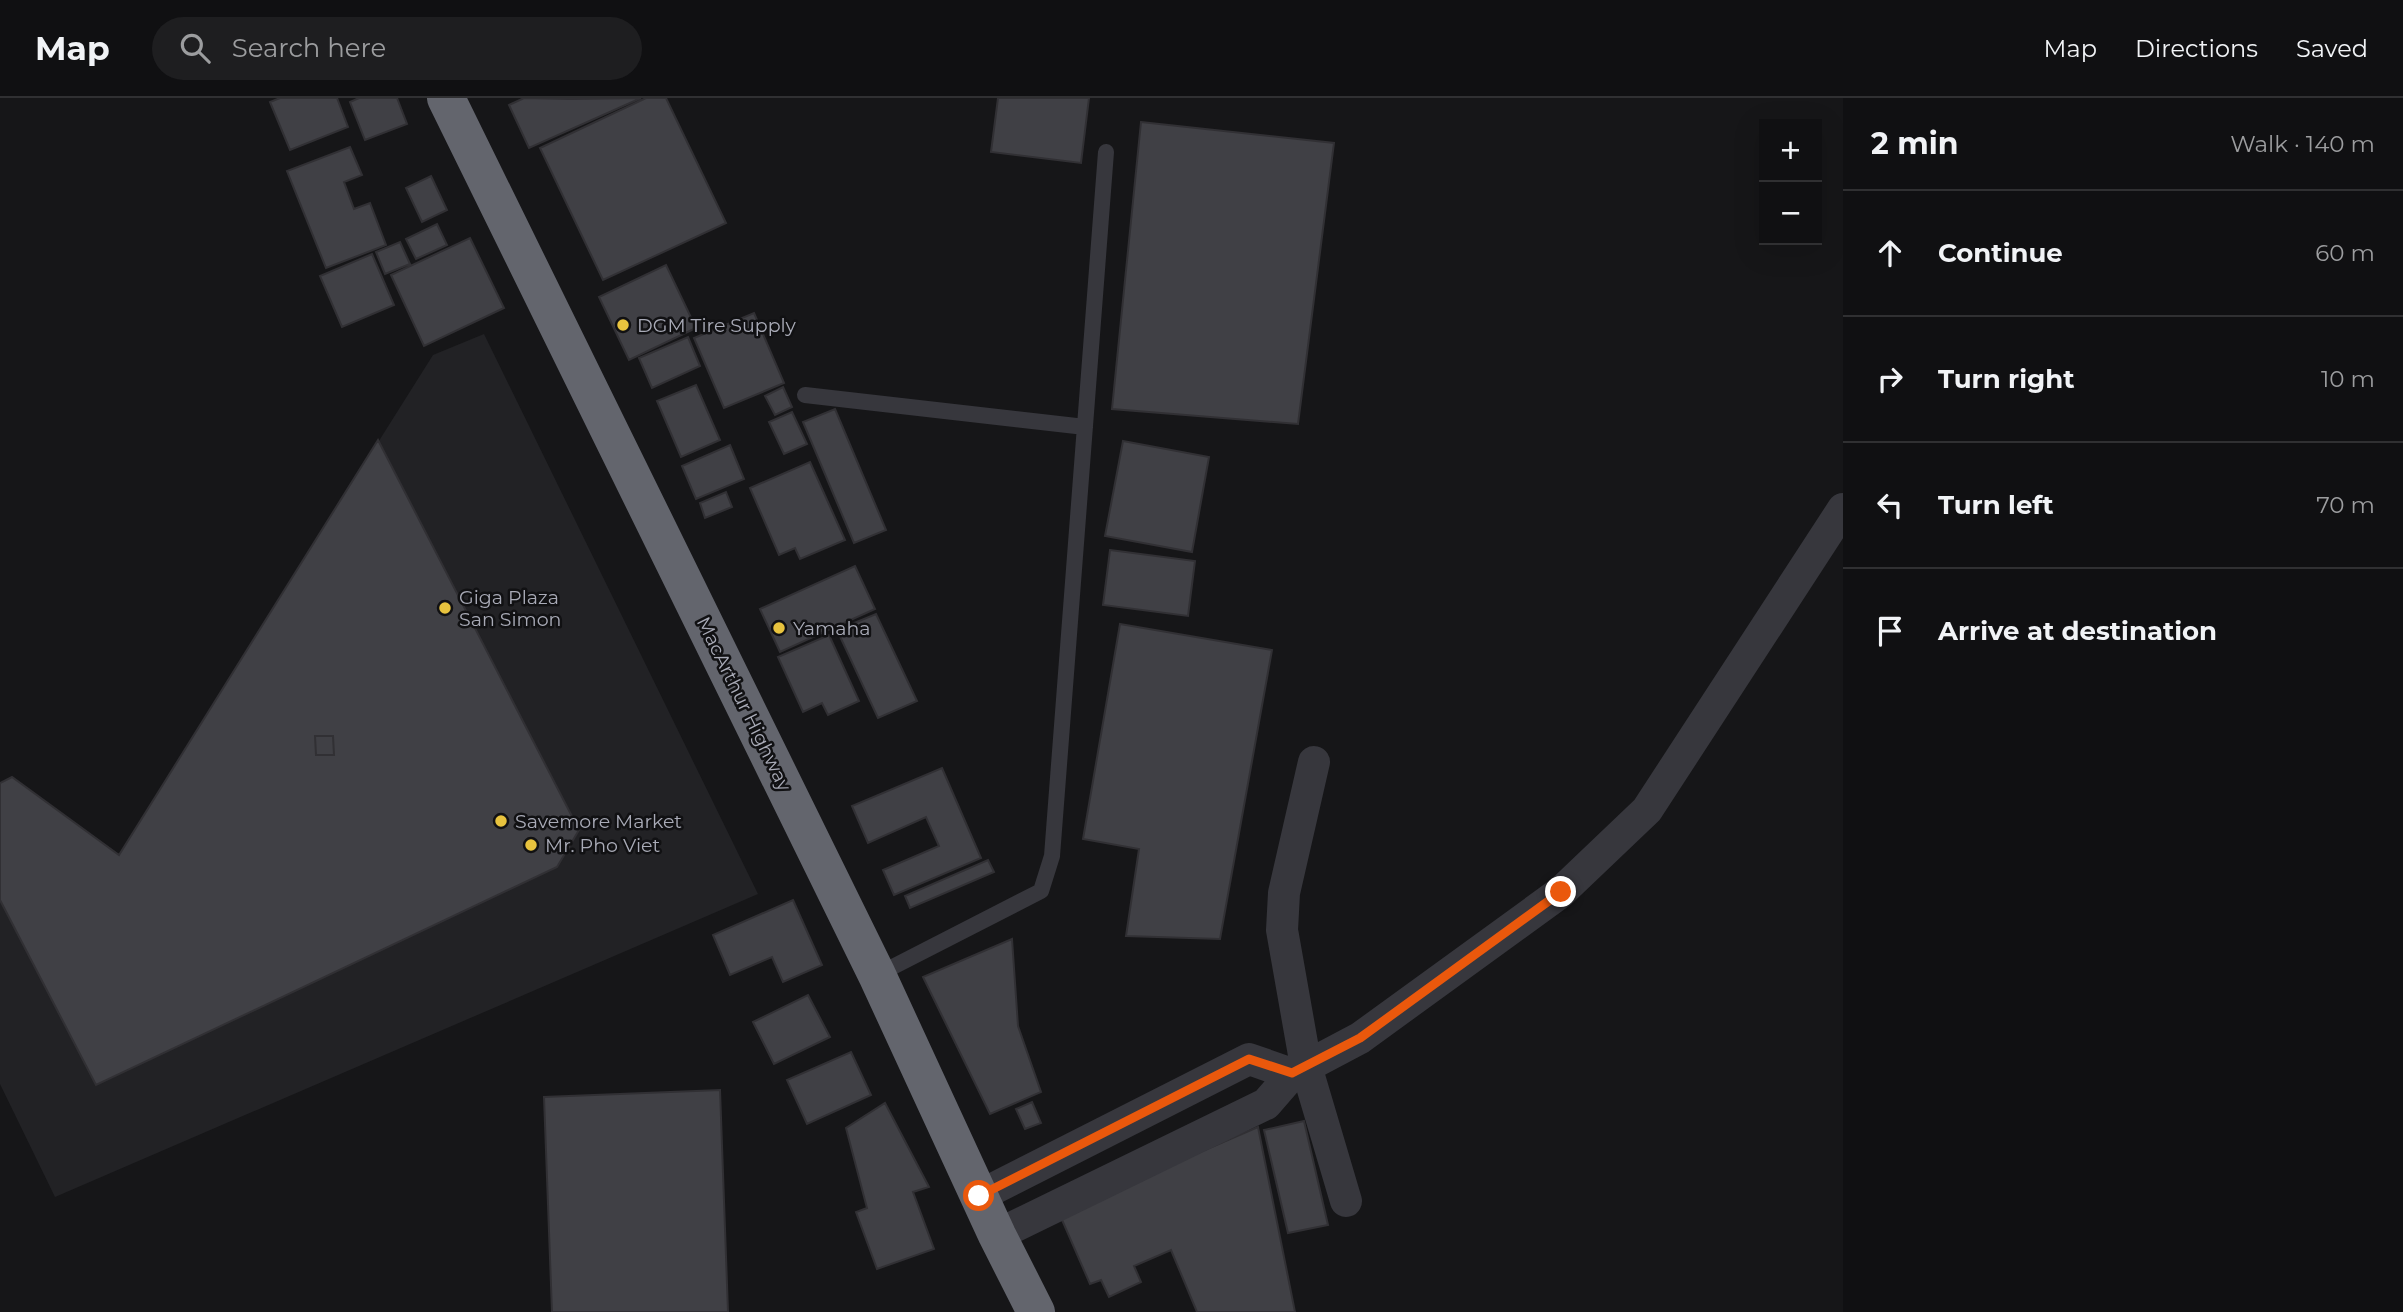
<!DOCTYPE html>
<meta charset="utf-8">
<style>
:root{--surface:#101012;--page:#1e1e20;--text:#f1f3f6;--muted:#9c9d9f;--line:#303032}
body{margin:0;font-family:Montserrat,sans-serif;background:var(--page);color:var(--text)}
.controls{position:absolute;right:21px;top:21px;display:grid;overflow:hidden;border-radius:0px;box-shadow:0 7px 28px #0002}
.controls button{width:63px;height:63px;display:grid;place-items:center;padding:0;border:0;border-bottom:2px solid var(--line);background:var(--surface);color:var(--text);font:35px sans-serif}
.stop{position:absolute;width:21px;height:21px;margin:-16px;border:5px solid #ea580c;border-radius:50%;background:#fff}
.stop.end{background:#ea580c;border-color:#fff;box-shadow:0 2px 7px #0008}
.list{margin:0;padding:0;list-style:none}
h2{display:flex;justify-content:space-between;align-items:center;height:91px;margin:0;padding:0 28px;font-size:30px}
h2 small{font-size:23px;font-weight:400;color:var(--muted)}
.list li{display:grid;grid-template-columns:46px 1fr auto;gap:21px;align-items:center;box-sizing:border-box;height:126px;padding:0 28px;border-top:2px solid var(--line)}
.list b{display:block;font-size:26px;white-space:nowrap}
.list em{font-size:23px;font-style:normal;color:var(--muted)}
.icon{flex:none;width:38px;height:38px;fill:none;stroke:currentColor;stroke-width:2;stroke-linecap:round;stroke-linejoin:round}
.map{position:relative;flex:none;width:1843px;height:1214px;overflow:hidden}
header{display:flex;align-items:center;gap:42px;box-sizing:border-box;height:98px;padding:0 35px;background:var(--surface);border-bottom:2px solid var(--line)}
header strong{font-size:33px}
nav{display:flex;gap:38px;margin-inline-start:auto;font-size:24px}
.search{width:490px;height:63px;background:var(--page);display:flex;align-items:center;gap:18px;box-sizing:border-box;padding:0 24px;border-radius:38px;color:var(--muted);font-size:26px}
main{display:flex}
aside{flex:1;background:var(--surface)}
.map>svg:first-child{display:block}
.built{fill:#222225}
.building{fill:#404045;stroke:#313034;stroke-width:2}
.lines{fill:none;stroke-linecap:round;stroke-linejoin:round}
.lane{stroke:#37373d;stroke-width:16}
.street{stroke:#37373d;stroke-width:32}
.highway{stroke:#63656d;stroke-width:38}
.route{stroke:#ea580c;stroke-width:9}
.poi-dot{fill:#e8c33e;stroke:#111113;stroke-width:2.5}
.labels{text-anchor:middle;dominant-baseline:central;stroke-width:5;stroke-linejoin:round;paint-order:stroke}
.poi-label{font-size:19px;fill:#a9abb7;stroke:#111113;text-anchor:start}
.street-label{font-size:19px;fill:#a9abb7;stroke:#111113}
</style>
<header>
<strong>Map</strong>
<div class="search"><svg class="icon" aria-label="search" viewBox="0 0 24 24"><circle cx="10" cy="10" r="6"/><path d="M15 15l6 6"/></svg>Search here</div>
<nav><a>Map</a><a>Directions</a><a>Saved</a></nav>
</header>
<main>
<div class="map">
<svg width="1843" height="1214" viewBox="0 0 1843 1214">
<rect width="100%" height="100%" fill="#161618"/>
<path class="built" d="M 484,236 L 758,796 L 55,1099 L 0,986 L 0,685 L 12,679 L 119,756 L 433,257 Z"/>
<path class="building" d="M 280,0 L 337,0 L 348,29 L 290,52 L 270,4 Z
M 359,0 L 397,0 L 407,26 L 365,42 L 350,4 Z
M 524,0 L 570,1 L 641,0 L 529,50 L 509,7 Z
M 646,0 L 666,0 L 726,125 L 603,182 L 540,50 Z
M 998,0 L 1089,0 L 1081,65 L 991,54 Z
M 1141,24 L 1334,45 L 1298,326 L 1112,311 Z
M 350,49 L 362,77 L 344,84 L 354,111 L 370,105 L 386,147 L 326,170 L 287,73 Z
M 431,78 L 447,112 L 422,124 L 406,90 Z
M 437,126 L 447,147 L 416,161 L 406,141 Z
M 470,140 L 504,210 L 424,248 L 391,177 Z
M 400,144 L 410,166 L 385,176 L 376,154 Z
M 372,156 L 394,207 L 342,229 L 320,178 Z
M 666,167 L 696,230 L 629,262 L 599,199 Z
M 754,215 L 784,285 L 724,310 L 694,240 Z
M 688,239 L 700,268 L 652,290 L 639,260 Z
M 696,287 L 720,342 L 681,359 L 657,303 Z
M 783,289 L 792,309 L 775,317 L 765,298 Z
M 835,311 L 886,432 L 854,445 L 803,324 Z
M 792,314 L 807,346 L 784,356 L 769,324 Z
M 378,342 L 579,732 L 557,769 L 96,987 L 0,802 L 0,685 L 12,679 L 119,757 Z
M 1123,343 L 1209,359 L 1192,454 L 1105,438 Z
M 730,347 L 744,381 L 696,401 L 682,368 Z
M 810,364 L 845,442 L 800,461 L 795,450 L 779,457 L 750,390 Z
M 726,394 L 732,409 L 705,420 L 700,405 Z
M 1110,452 L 1195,463 L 1188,518 L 1103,507 Z
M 855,468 L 875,511 L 780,554 L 760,511 Z
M 876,516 L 917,603 L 878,620 L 837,532 Z
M 1120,526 L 1272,552 L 1220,841 L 1126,838 L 1139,751 L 1083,741 Z
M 829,537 L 859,603 L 828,617 L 822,605 L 803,614 L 778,559 Z
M 315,638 L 333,638 L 334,657 L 316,657 Z
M 942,670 L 981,760 L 894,797 L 883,772 L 939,748 L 926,719 L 868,745 L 852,708 Z
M 988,762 L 994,774 L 910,810 L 905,798 Z
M 793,802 L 822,867 L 783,884 L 772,859 L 730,877 L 713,837 Z
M 1012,841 L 1018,928 L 1041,994 L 990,1016 L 923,879 Z
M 808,897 L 830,939 L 774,966 L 753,924 Z
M 851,954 L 871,997 L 807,1026 L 787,982 Z
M 720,992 L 728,1214 L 552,1214 L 544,999 Z
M 1032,1004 L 1041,1025 L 1025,1031 L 1016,1011 Z
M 885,1005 L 929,1089 L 913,1094 L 934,1151 L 877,1171 L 856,1114 L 867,1110 L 846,1030 Z
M 1304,1023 L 1328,1127 L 1288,1135 L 1264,1032 Z
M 1258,1029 L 1295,1214 L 1197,1214 L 1171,1152 L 1134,1168 L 1141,1184 L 1109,1199 L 1101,1182 L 1090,1186 L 1059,1115 Z"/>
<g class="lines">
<path class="lane" d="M 805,297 L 1085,329
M 877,877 L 1041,793 L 1052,758 L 1106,54"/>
<path class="street" d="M 1314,664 L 1284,795 L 1282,832 L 1306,968 L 1346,1103
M 979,1098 L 1249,961 L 1292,976
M 997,1137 L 1266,1006 L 1292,976 L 1360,940 L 1561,794 L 1647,712 L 1843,411"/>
<path class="highway" d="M 446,0 L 877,877 L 997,1137 L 1036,1214"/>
</g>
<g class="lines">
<path class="route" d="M 979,1098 L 1249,961 L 1292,975 L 1360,940 L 1561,794"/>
</g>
<g class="poi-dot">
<circle cx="623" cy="227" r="7"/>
<circle cx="445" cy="510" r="7"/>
<circle cx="779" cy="530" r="7"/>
<circle cx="501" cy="723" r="7"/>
<circle cx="531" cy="747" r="7"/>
</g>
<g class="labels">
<g class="poi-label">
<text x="637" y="227">DGM Tire Supply</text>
<text x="459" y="499">Giga Plaza<tspan x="459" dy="22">San Simon</tspan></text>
<text x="793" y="530">Yamaha</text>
<text x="515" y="723">Savemore Market</text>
<text x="545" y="747">Mr. Pho Viet</text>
</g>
<g class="street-label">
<text transform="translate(744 606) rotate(64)">MacArthur Highway</text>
</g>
</g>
</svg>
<div class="controls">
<button>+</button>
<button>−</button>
</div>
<div class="stop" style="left:979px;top:1098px"></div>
<div class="stop end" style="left:1561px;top:794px"></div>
</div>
<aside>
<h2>2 min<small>Walk · 140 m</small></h2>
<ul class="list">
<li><svg class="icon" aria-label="ahead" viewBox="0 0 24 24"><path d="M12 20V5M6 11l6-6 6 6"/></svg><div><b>Continue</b></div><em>60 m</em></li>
<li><svg class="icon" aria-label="right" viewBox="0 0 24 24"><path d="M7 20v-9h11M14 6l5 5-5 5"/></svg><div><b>Turn right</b></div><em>10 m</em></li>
<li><svg class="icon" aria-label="left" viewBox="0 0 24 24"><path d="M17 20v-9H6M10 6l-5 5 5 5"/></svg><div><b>Turn left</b></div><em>70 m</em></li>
<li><svg class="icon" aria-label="arrive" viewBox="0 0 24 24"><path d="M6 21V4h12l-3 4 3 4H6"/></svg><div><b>Arrive at destination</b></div></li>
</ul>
</aside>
</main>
